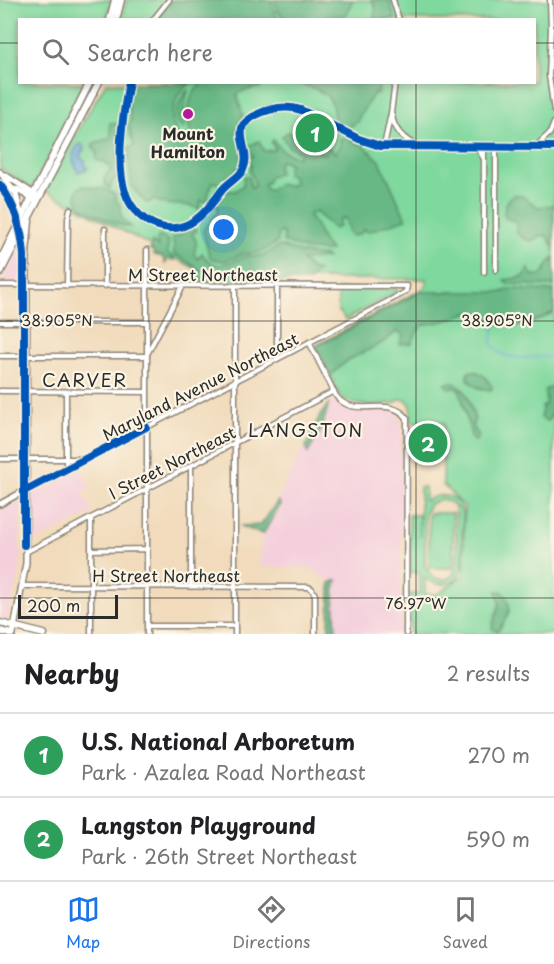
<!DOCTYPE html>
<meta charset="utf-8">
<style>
:root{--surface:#fff;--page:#f2f2f2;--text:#202124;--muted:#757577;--line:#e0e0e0;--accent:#1a73e8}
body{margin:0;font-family:"Playpen Sans",sans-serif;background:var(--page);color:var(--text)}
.scale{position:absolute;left:18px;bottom:15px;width:100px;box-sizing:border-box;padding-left:6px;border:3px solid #2b2b2b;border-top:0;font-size:16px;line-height:21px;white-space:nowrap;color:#2b2b2b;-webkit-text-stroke:4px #fcf5e5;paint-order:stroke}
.you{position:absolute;left:224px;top:230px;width:21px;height:21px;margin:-15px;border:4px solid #fff;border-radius:50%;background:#1a73e8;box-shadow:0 0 0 9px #1a73e833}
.badge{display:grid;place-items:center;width:39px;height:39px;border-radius:50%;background:var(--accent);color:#fff;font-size:20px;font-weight:700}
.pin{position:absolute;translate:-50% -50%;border:3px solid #fff;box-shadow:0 2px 6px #0006}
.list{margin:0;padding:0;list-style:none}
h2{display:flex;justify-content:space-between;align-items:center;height:78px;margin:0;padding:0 24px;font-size:26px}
h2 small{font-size:20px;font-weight:400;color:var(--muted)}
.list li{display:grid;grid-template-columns:39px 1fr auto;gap:18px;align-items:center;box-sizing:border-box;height:84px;padding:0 24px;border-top:2px solid var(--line)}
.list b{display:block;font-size:22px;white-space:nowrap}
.list p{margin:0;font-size:20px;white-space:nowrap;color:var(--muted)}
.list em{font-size:20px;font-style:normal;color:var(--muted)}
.icon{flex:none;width:33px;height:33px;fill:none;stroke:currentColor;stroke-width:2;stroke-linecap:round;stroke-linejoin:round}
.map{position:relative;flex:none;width:554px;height:634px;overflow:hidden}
.search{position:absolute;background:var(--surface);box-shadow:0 3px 9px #0003;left:18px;right:18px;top:18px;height:66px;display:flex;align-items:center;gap:15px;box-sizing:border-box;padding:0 21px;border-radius:0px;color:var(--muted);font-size:22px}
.sheet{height:246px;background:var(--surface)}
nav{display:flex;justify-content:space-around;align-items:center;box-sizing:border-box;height:84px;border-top:2px solid var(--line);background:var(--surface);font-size:16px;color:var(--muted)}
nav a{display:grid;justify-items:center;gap:3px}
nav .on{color:var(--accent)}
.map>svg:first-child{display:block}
.built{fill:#f4cfdc}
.green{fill:#7fd89e;stroke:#558264;stroke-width:1.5;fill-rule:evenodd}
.forest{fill:#67b885;stroke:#497258;stroke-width:1.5;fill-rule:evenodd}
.water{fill:#67a7da;stroke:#496982;stroke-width:1.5}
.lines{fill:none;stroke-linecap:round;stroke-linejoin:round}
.stream{stroke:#67a7da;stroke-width:1.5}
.minor-casing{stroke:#8e8374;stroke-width:7}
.tertiary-casing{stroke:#8e8374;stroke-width:8}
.secondary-casing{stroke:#8e8374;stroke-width:8}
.primary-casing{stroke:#8e8374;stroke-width:9}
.minor{stroke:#fff;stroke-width:4}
.tertiary{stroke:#fff;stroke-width:4.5}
.secondary{stroke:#fff;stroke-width:5}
.primary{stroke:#fff;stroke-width:6}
.cycleway-casing{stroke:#fcf5e5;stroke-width:11}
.cycleway{stroke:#0057b8;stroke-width:8}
.ticks{fill:none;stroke:#2b2b2b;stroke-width:1.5;stroke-opacity:0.45}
.poi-dot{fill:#b5179e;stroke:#fcf5e5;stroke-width:2}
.labels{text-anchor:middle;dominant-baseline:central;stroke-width:4.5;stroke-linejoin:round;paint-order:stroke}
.poi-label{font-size:16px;font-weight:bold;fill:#2b2b2b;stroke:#fcf5e5}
.street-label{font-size:16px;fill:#2b2b2b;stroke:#fcf5e5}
.neighbourhood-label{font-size:18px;letter-spacing:1.5px;fill:#2b2b2b;stroke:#fcf5e5}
.ticks-label{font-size:15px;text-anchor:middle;fill:#2b2b2b;stroke:#fcf5e5;stroke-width:4.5;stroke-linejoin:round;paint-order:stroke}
</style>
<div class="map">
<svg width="554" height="634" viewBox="0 0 554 634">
<rect width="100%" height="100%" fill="#fcf5e5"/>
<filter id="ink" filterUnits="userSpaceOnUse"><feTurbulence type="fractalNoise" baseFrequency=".0167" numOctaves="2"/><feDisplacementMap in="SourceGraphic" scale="12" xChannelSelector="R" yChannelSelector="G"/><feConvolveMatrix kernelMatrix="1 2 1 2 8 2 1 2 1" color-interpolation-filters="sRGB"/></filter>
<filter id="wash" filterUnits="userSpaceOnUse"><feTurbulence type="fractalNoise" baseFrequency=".008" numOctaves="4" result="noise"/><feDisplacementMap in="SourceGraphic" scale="24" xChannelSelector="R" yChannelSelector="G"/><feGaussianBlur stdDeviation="1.35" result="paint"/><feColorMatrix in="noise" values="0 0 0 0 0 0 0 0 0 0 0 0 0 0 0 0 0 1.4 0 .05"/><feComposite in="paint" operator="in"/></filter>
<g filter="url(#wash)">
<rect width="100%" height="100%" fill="#f1dbbc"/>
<path class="built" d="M 19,245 L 22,250 L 22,281 L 2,282 Z
M 332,398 L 344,409 L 394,411 L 401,420 L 401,634 L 329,634 L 329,579 L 320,576 L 316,571 L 313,571 L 312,567 L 262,567 L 260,564 L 261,533 L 291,474 L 298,457 L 310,439 L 322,431 Z
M 81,470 L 90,488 L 82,492 L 93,512 L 32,543 L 31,496 Z
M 20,501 L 20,569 L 7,619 L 0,618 L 0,511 Z"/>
<path class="green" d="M 0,0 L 111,0 L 106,19 L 20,20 L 20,82 L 86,83 L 32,189 L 0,168 Z
M 126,0 L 554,0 L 554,634 L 410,634 L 410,594 L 420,594 L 420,573 L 409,572 L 409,515 L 419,515 L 420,537 L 420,487 L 425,487 L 425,501 C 439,492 458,493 462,512 C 464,521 462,531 462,540 C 462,549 464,559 462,568 C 458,586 438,588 425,578 L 425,594 L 438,594 L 464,575 L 464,506 L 443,485 L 444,423 L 411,422 L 411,406 L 407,400 L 400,399 L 395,403 C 377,404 354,409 340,396 L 316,345 L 426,287 L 426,279 L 199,279 L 200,271 L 46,191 L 84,120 L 106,83 L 534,82 L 534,20 L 121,19 ZM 441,499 L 452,503 L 456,509 L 457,565 L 452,576 L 444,580 L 432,577 L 425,566 L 425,514 L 430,504 Z
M 338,289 L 397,289 L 399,291 L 345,320 L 341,313 L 338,312 Z
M 417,424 L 440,424 L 441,460 L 417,460 Z
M 429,513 L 453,513 L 453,568 L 429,568 Z"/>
<path class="forest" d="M 173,0 L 271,0 L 277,19 L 156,20 Z
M 275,0 L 353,0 L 345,16 L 330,16 L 318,19 L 287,19 C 278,16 277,9 275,0 Z
M 372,0 L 389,0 L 395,19 L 373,19 L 376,10 Z
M 204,82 L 264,83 L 260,88 L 254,88 L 238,93 L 237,95 L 243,115 L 238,128 L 242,148 L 242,162 L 233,176 L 226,178 L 221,184 L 213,182 L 208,195 L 208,203 L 201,200 L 199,209 C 185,201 167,209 153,199 L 149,203 L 146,203 L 132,187 L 128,154 L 125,148 L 131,148 L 134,145 L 128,126 L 131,121 L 128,99 L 132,83 L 191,83 C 172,94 168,119 179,137 L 190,135 C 188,115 185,95 204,82 Z
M 298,83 L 374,83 L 379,84 L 378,94 L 374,93 L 359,117 L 359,121 L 344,130 L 334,117 L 332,103 L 328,97 L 318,90 Z
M 188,90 L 184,109 L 185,126 L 182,129 C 172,118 178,100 188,90 Z
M 110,123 L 114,123 L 118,126 L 118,157 L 120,177 L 114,179 L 110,188 L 106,186 L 104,179 L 111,168 L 106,163 L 96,160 L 97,152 L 92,146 L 94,143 L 111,138 Z
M 288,132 L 292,134 C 294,140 296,147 304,145 L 302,138 L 306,137 L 314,147 L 318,148 L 322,154 L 326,153 L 324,145 L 325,144 L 336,154 L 338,148 L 341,146 L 340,141 L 343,137 L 364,146 L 380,161 L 406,219 L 367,232 L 364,229 L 360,234 L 353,236 L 349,233 L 345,217 L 339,220 L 339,227 L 334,229 L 317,213 L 312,213 L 309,215 C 311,221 315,222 317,228 C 321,236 323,245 331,250 L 330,251 L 307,250 L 283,242 L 284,234 L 281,232 L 278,235 L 278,242 L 261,252 L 243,254 L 225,261 L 212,259 L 209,255 L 203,230 L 218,212 L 217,203 L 226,191 L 235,191 L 243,185 L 244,176 L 249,177 L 251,188 L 255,186 L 253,177 L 249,171 L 251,167 L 250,160 L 253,155 L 248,149 L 249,146 L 259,141 L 264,151 L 274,150 L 275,148 L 271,143 L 273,140 L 283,151 L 298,157 L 300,153 L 289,147 L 282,136 ZM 282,160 L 289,164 L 287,174 L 293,176 L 294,183 L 289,186 L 279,184 L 270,190 L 266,190 L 264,186 L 270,177 L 279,173 L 278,164 Z
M 84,186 L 108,190 L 115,195 L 116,201 L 121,206 L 121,217 L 131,227 C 118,226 92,213 80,206 C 77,200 75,195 78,188 Z
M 515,195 L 522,196 L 538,207 L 554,205 L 554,248 L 547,236 L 543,235 L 531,241 L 523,238 L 516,232 L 517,222 L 505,218 C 503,209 506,199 515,195 Z
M 193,226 L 197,231 L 192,233 C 193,236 195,238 196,241 C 198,249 190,252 198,259 L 202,253 C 216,276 231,259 249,256 C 254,256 259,257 263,255 C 270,253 274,248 280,246 L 302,253 L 325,256 L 327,258 L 302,260 L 311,269 L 318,271 L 309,281 L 196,283 L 195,277 L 198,271 L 201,277 L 215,278 L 218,276 L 208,274 L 205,269 L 204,271 L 201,272 C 198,267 181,258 174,254 L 173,237 L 181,235 Z
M 159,236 L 169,241 L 167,253 L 173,257 L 174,260 L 168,259 L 165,264 L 163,257 L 154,255 L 154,251 L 150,250 L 152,242 L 158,247 L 157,240 Z
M 554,258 L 554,286 L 507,284 L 504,280 L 523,277 L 528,268 L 532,275 L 541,275 C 547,271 546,263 554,258 Z
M 510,289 L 554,291 L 554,312 C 537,322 516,330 496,323 C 488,320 478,313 470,313 C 462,313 454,318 448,320 C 426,327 423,316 412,343 L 400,344 L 403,335 L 397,331 C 377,352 350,352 332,375 L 329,374 L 317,349 L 319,345 L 420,292 L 503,292 Z
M 474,371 C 483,373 488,379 492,387 L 491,390 C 479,389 475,388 467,377 L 468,372 Z
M 451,382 C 469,388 469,403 475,419 C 469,428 477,429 479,436 L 475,441 L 472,439 L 460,391 L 457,388 L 449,388 L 445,384 Z
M 551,387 L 554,389 L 554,413 L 547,421 L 541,418 L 542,407 L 546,403 L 545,390 Z
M 329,403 L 322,428 L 308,453 L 306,445 C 311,440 309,438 312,432 C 316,421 323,412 329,403 Z
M 278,501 L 280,505 L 263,534 L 240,526 L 261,525 Z
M 337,580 L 334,593 L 336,634 L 329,634 L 330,583 Z
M 497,591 L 503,592 C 515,608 508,616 498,631 L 492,629 C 493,619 499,611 499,602 C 499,598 497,595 497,591 Z"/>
<path class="water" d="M 80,144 L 83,145 L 84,149 L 79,156 L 85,160 L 85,165 L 88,169 L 78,172 C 72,162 70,152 80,144 Z"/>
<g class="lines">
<path class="stream" d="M 486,321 L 494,326 C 494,332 490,340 493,346 C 503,363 538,357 554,356"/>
</g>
</g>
<g filter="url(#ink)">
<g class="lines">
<g class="minor-casing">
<path id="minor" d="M 393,0 L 399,20
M 550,0 L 551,29 L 549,76 L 554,111
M 153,20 L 169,0
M 129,82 C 123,113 114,168 127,197 C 139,224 170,238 195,220 C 207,212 214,200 223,189 C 229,182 238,178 243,170 C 251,154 237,139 243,125 C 257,110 283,104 301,110 L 359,139 L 380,146 L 554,147
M 392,115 C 394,131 404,140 418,146
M 384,146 L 391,113 L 395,82
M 473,147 L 480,152 L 484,159
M 484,147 L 484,272
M 535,147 L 550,133 L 554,123
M 105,229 L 105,286
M 496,270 L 496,147
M 0,285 L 407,286
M 67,286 L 68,218 L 70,209
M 0,322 L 147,322
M 309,342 L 336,396 C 354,420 389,394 407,418 L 406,634
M 0,356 L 146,356 L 183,286
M 277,359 L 277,286
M 0,391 L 146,392
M 66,392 L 66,469
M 0,459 L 84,459
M 191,466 L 191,587
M 26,490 L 402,294 L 406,291 L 407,286
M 91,518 L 91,634
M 91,550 L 146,549
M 26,552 L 334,391
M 23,586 L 308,587 L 312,589 L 315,595 L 315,634
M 147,626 L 235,626
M 147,634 L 147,250
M 235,634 L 235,286"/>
</g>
<g class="tertiary-casing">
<path id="tertiary" d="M 0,504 L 26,490"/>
</g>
<g class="secondary-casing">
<path id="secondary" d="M 0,172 L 16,194 L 22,219
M 5,175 L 37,196
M 0,182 L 11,197 L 20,219
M 13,634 L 26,563 L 27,257 L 23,228"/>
</g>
<g class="primary-casing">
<path id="primary" d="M 110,20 L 115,0
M 116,20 L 121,0
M 6,189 L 18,190 L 34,199
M 26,253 L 29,221
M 0,261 L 90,82
M 0,273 L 99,82
M 0,623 L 44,634
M 0,631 L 11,634"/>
</g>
<use href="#minor" class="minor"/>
<use href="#tertiary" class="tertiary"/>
<use href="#secondary" class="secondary"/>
<use href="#primary" class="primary"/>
<g class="cycleway-casing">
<path id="cycleway" d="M 129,82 C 123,113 114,168 127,197 C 139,224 170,238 195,220 C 207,212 214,200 223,189 C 229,182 238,178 243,170 C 251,154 237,139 243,125 C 257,110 283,104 301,110 L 359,139 L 380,146 L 554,147
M 0,185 C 15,205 22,231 24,255 L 24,545
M 26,490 L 146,427"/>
</g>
<use href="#cycleway" class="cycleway"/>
</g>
</g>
<path class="ticks" d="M 416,0 L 416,20M 0,43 L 20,43M 534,43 L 554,43M 416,82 L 416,634M 0,321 L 554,321M 0,598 L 554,598"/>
<circle class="poi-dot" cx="188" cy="114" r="6"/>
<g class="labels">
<g class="poi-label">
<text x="188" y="133">Mount<tspan x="188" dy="18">Hamilton</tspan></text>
</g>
<g class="street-label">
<text x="203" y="274">M Street Northeast</text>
<text transform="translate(200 386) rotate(-27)">Maryland Avenue Northeast</text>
<text transform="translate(172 462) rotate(-27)">I Street Northeast</text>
<text x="166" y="575">H Street Northeast</text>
</g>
<g class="neighbourhood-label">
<text x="85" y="379">CARVER</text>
<text x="306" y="429">LANGSTON</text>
</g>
</g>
<g class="ticks-label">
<text x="57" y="326">38.905°N</text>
<text x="497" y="326">38.905°N</text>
<text x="416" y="609">76.97°W</text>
</g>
</svg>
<div class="scale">200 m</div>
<div class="you"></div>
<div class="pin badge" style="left:315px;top:133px;background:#2e9e5b">1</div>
<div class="pin badge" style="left:428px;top:443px;background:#2e9e5b">2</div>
<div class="search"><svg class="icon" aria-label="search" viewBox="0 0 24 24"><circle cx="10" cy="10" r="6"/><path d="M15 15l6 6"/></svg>Search here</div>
</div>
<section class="sheet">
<h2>Nearby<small>2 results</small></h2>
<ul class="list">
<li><span class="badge" style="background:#2e9e5b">1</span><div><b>U.S. National Arboretum</b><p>Park · Azalea Road Northeast</p></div><em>270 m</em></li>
<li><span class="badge" style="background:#2e9e5b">2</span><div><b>Langston Playground</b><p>Park · 26th Street Northeast</p></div><em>590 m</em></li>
</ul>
</section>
<nav>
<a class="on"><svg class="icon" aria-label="map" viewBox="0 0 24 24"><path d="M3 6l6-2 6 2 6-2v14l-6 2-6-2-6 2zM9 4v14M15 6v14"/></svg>Map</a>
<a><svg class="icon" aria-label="directions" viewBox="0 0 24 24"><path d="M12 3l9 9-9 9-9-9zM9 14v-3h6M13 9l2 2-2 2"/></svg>Directions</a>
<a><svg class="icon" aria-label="saved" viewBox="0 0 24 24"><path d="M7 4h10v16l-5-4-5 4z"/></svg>Saved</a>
</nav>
